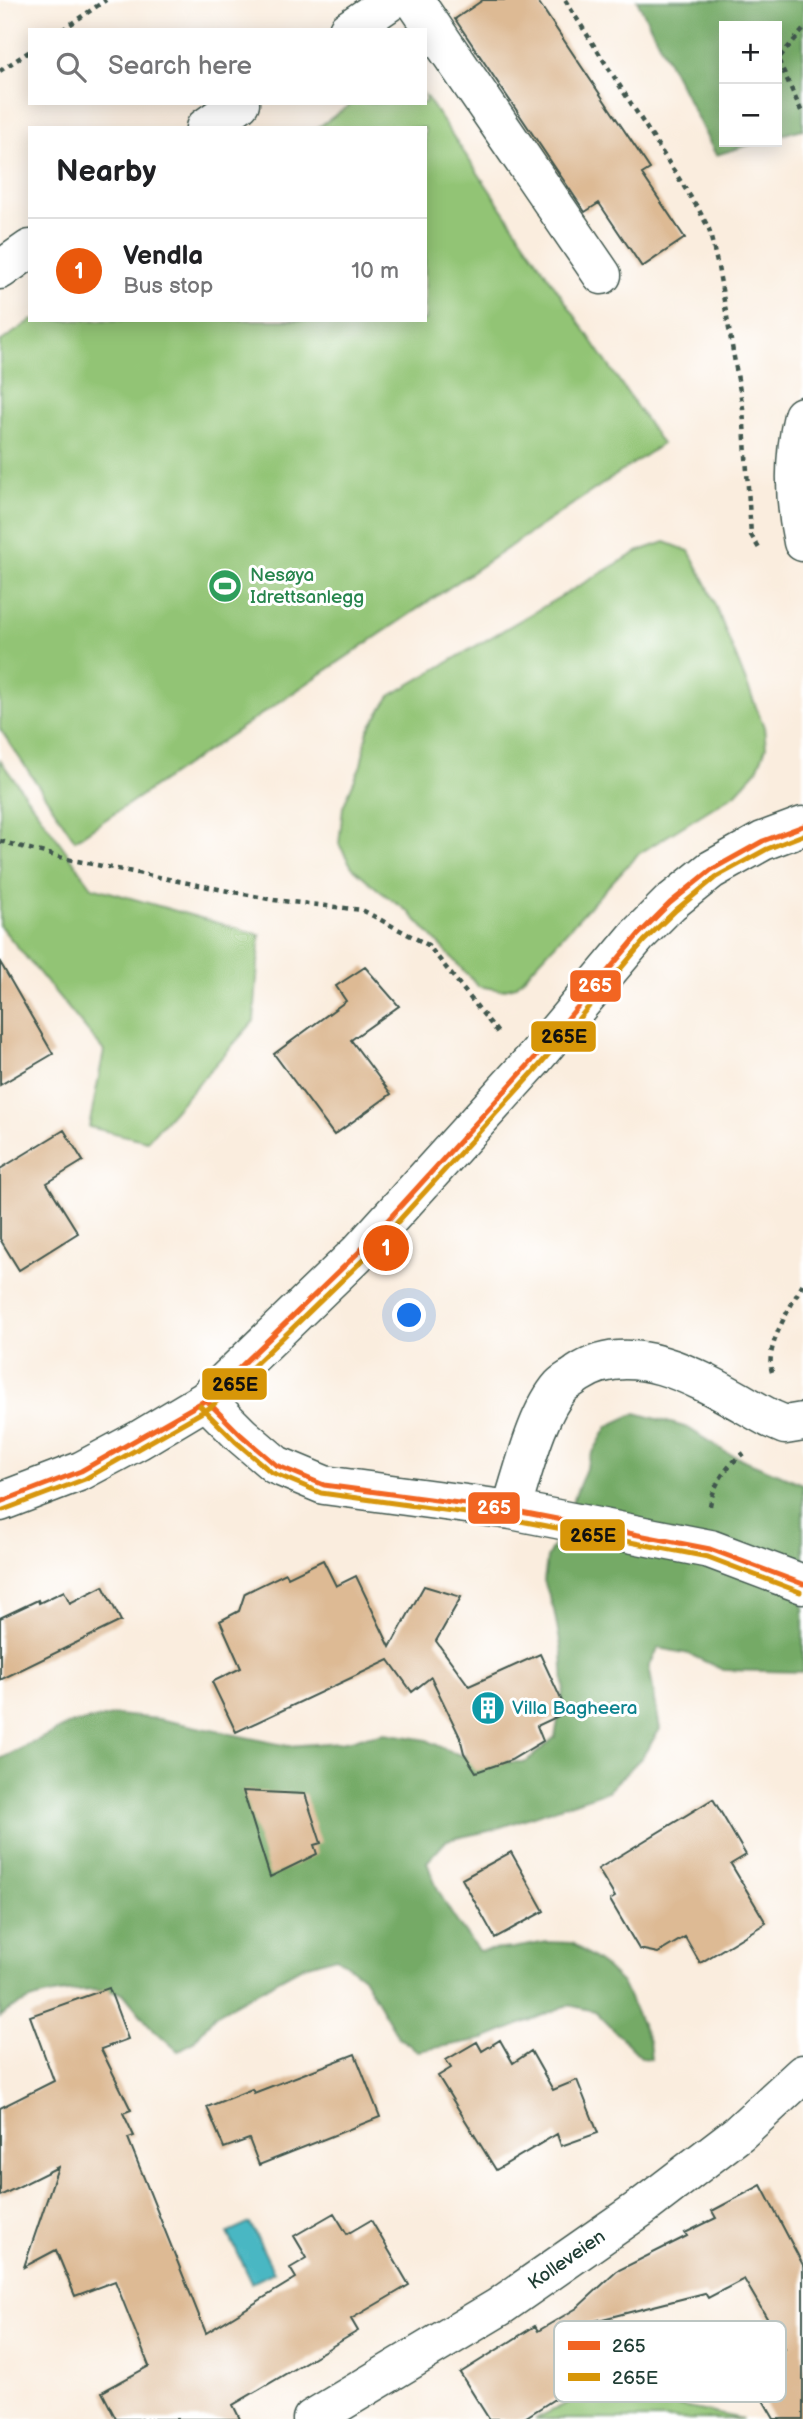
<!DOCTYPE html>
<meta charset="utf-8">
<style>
:root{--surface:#fff;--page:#f6f6f6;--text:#202124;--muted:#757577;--line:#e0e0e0;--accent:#ea580c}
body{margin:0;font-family:"Balsamiq Sans",sans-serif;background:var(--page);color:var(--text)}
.controls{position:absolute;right:21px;top:21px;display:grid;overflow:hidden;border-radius:0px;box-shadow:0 4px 18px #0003}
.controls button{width:63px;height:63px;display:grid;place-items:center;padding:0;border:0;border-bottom:2px solid var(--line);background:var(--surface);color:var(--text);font:35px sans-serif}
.you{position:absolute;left:410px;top:1316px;width:24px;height:24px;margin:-18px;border:5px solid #fff;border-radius:50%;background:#1a73e8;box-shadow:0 0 0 10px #1a73e833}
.badge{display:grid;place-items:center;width:46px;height:46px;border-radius:50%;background:var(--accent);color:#fff;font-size:23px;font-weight:700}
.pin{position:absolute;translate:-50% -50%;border:4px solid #fff;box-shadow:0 2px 7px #0006}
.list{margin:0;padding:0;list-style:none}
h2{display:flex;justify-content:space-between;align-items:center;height:91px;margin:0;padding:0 28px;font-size:30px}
h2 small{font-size:23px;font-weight:400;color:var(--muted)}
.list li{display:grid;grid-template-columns:46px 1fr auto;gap:21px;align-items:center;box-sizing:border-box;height:105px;padding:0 28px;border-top:2px solid var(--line)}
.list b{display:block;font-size:26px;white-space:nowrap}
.list p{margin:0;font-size:23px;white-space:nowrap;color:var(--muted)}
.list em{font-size:23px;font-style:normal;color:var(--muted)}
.icon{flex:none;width:38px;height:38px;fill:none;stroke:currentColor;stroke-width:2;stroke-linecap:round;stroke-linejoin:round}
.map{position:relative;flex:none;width:803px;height:2419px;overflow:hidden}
.search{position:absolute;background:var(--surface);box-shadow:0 4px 18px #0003;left:28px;top:28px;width:399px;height:77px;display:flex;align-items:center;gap:18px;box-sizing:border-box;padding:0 24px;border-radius:0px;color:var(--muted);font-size:26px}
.panel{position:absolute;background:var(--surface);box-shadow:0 4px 18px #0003;left:28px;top:126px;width:399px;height:196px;border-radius:0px}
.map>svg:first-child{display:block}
.green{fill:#92c475;stroke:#588054;stroke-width:2}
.forest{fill:#75aa66;stroke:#4a744d;stroke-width:2}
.water{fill:#49b7c3;stroke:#347a7c;stroke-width:2}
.building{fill:#ddba94}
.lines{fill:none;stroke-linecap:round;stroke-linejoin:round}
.minor-casing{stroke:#40574e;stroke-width:41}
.path{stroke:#40574e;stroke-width:4.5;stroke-dasharray:5 5;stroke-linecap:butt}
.minor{stroke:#fff;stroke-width:38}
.bus-1-casing{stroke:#fff;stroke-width:10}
.bus-2-casing{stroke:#fff;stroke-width:10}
.bus-1{stroke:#f26522;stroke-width:5}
.bus-2{stroke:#d79608;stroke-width:5}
.labels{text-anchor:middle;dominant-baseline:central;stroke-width:6;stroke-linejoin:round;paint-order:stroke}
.leisure-label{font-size:19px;fill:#27864d;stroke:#fff;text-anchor:start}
.culture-label{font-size:19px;fill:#0d838f;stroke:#fff;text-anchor:start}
.street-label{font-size:19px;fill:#1f3d34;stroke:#fff}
.key{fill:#fff;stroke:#bcc5c2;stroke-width:2}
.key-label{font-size:19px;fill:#1f3d34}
.line-badge{stroke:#fff;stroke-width:2.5}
.badge-label{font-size:19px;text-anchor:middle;font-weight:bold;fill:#fff}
.pale-badge-label{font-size:19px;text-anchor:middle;font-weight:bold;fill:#111}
</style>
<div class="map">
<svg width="803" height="2419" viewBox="0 0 803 2419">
<rect width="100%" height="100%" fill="#fff"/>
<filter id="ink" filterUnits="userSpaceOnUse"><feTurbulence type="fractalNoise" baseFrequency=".0143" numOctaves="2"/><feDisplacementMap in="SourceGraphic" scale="14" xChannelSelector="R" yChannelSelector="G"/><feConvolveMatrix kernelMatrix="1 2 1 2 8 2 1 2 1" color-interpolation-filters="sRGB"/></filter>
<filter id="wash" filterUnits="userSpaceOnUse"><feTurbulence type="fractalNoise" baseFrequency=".00686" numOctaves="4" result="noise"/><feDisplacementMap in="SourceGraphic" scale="28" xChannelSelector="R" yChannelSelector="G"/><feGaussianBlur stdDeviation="1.57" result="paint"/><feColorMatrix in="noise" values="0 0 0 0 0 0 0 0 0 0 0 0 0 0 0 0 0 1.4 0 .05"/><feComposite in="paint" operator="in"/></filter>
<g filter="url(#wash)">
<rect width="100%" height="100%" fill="#faedde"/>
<path class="green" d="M 425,95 L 662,444 L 75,840 L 0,729 L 0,342 L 32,320 L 425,320 L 425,128 L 317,128 L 353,103 L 425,103 Z
M 665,542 L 689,551 L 707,585 L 764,727 L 766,747 L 757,770 L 736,793 L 637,855 L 516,986 L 501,990 L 478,986 L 409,912 L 381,892 L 352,867 L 339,844 L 343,807 L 361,765 L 368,730 L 390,696 L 639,551 Z
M 0,760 L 92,887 L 260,935 L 254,1021 L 147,1141 L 89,1127 L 104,1051 L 0,926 Z
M 590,2392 L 637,2392 L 678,2406 L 743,2419 L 535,2419 Z"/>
<path class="forest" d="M 637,0 L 803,0 L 803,129 L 777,136 L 777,26 L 724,26 L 724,142 L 759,142 L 716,155 Z
M 636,1413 L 688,1428 L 727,1453 L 803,1484 L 803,1672 L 723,1670 L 689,1654 L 659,1648 L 649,1666 L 660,1729 L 642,1757 L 608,1791 L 489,1831 L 447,1840 L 427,1862 C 438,1896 456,1923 479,1951 L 513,1948 L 547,1942 L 572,1943 L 603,1965 L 622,1983 L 649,2041 L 651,2059 L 642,2058 L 595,2011 L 568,2005 L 484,2039 L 418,2051 L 399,2038 L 363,1977 L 336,1957 L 304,1966 L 215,2015 L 193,2042 L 178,2051 L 149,2025 L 123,1993 C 87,1986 29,1992 0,2017 L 0,1759 L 70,1724 L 118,1715 L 159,1719 L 288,1746 L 340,1742 L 385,1733 L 427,1740 L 451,1752 L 485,1762 L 526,1762 L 555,1737 L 564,1687 L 562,1652 L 554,1610 L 544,1581 L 547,1558 L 560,1533 L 591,1456 L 608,1426 Z"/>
<path class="water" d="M 250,2223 L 274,2272 L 252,2283 L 228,2233 Z"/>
<g id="blocks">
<path class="building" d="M 483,0 L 537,0 L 650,169 L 642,174 L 685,238 L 642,267 L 599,203 L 585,212 L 455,19 Z
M 0,962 L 53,1054 L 0,1085 Z
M 365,967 L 399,1006 L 351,1040 L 391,1094 L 334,1135 L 274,1054 L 346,1001 L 336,986 Z
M 64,1130 L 83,1161 L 47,1183 L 78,1233 L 19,1270 L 0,1239 L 0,1169 Z
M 323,1560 L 336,1586 L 356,1576 L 390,1647 L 424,1586 L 461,1597 L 436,1641 L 469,1686 L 540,1654 L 567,1712 L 537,1726 L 543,1741 L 511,1760 L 476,1772 L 464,1753 L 460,1737 L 431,1677 L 412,1692 L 389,1660 L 236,1732 L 212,1682 L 241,1668 L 220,1621 L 239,1611 L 245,1593 L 286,1573 L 288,1577 Z
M 103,1586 L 121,1621 L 0,1680 L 0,1618 L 38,1600 L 39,1603 L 64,1591 L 70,1603 Z
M 243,1791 L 305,1794 L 321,1843 L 314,1845 L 317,1854 L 270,1877 Z
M 713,1799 L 746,1855 L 731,1864 L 766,1923 L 700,1963 L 685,1937 L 658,1953 L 639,1949 L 610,1900 L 615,1897 L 598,1869 Z
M 511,1852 L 544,1911 L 495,1938 L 462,1879 Z
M 109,1988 L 128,2039 L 101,2049 L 131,2110 L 123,2113 L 134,2136 L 128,2138 L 206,2333 L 296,2278 L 290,2268 L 307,2258 L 294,2236 L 334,2213 L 347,2234 L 371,2220 L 409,2285 L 351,2319 L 358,2331 L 233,2405 L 240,2419 L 116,2419 L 102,2392 L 149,2366 L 115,2281 L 75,2296 L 56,2250 L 24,2267 L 58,2167 L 0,2196 L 0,2108 L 54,2081 L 30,2016 Z
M 500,2040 L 513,2063 L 531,2051 L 553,2090 L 577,2080 L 598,2133 L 561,2146 L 557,2134 L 496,2170 L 438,2076 L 451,2068 L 446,2060 L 477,2042 L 482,2051 Z
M 355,2054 L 380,2117 L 259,2165 L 249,2139 L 224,2148 L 207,2107 L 252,2089 L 254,2093 Z
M 761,2185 L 803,2265 L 803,2419 L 774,2419 L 746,2371 L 785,2349 L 744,2279 L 708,2298 L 705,2293 L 587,2323 L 597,2339 L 563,2361 L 578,2384 L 523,2419 L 489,2419 L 460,2373 L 535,2326 L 538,2331 L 577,2308 L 617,2271 L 687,2236 L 685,2233 L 716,2218 L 712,2211 Z"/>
</g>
</g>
<g filter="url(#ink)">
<use href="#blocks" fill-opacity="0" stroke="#40574e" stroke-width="2"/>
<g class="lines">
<g class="minor-casing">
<path id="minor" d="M 414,0 L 602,275
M 348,30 L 392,0
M 205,128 L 240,103
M 0,270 L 30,249
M 803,416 C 793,458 794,500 803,542
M 206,1400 L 241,1435 L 276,1465 L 324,1485 L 511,1510 L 710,1549 L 803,1584
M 0,1502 L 81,1471 L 139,1440 L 206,1400 L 359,1252 L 532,1061 L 638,935 L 670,903 L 711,870 L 763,841 L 803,826
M 511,1510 C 523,1474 536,1414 561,1386 C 565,1382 573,1378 578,1374 C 638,1333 718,1391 771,1419 L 785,1425 L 803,1422
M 312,2419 L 499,2307 L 641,2208 L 739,2133 L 803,2074"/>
</g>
<path class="path" d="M 565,0 L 699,210 L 709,229 L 718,267 L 743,408 L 751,535 L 760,550
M 62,30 L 106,0
M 803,30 L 778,59 L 803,115
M 0,71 L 30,51
M 0,841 L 67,859 L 274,900 L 362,910 L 428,945 L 499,1034
M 772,1372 C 764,1346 791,1307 803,1283
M 710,1506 C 713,1485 726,1466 744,1453"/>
<use href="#minor" class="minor"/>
<g class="bus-1-casing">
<path id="bus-1" d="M 206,1400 L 241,1435 L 276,1465 L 324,1485 L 511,1510 L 710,1549 L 803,1584
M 0,1502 L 81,1471 L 206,1400 L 359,1252 L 532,1061 L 638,935 L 670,903 L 711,870 L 763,841 L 803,826"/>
</g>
<g class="bus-2-casing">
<path id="bus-2" d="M 200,1406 L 235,1441 L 271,1472 L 321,1493 L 510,1519 L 708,1557 L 800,1592
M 3,1510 L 85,1479 L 211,1407 L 365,1258 L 538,1067 L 644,941 L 676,910 L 716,877 L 767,849 L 803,835"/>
</g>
<use href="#bus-1" class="bus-1"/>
<use href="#bus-2" class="bus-2"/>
</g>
</g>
<defs>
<g id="stadium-disc" transform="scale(1.75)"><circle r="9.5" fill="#2e9e5b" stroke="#fff"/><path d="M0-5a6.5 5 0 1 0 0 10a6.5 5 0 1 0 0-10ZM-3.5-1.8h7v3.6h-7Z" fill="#fff"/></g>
<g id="building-disc" transform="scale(1.75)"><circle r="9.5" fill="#0f9aa8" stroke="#fff"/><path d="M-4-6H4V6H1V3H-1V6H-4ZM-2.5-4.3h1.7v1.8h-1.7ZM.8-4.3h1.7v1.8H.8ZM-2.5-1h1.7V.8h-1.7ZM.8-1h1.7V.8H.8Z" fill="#fff"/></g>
</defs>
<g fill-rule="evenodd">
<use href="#stadium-disc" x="225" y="586"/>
<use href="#building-disc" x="488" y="1708"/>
</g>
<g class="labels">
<g class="leisure-label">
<text x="250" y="575">Nesøya<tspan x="250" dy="22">Idrettsanlegg</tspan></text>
</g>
<g class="culture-label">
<text x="512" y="1708">Villa Bagheera</text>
</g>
<g class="street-label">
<text transform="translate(567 2260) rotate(-35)">Kolleveien</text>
</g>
</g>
<rect x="554" y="2321" width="232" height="81" rx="10" class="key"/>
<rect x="568" y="2341" width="32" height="9" fill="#f26522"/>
<rect x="568" y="2373" width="32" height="8" fill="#d79608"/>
<g class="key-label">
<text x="612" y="2352">265</text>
<text x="612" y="2384">265E</text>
</g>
<g class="line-badge">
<rect x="569" y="969" width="53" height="34" rx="7" fill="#f26522"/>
<rect x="530" y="1020" width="67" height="33" rx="7" fill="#d79608"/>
<rect x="201" y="1367" width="67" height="34" rx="7" fill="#d79608"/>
<rect x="467" y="1491" width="54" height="34" rx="7" fill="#f26522"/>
<rect x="559" y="1518" width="67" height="34" rx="7" fill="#d79608"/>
</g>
<g class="badge-label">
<text x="595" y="992">265</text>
<text x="494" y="1514">265</text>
</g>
<g class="pale-badge-label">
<text x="564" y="1043">265E</text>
<text x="235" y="1391">265E</text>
<text x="593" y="1542">265E</text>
</g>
</svg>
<div class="controls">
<button>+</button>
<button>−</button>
</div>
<div class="you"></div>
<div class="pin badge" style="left:386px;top:1248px">1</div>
<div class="search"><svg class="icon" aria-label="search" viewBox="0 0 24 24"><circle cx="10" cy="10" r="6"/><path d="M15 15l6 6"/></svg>Search here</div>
<section class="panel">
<h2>Nearby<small></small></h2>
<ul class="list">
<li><span class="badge">1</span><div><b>Vendla</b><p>Bus stop</p></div><em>10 m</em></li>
</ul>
</section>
</div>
